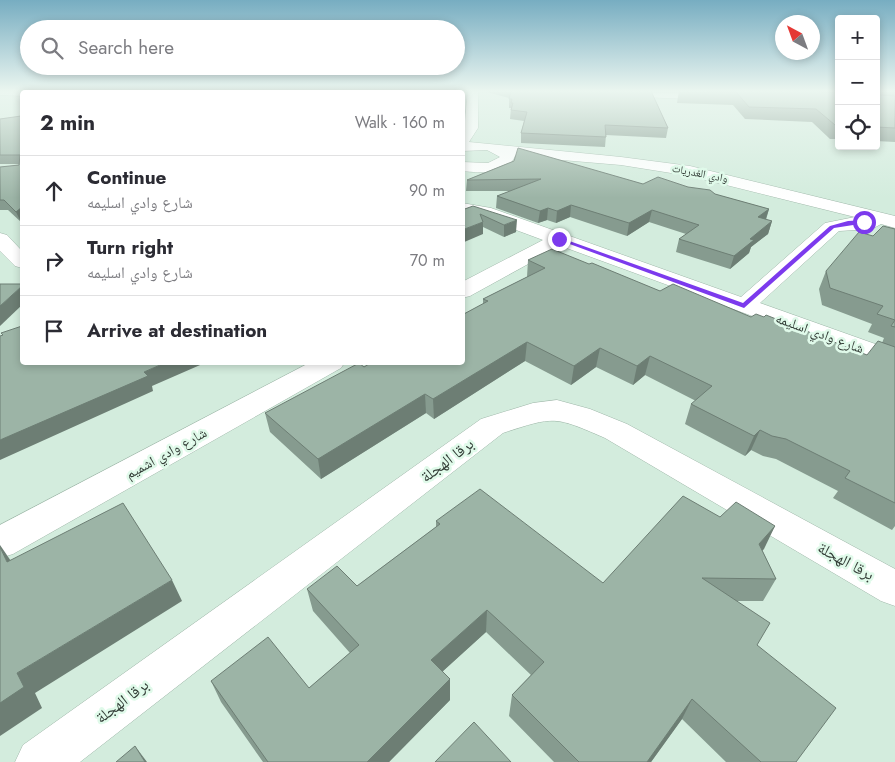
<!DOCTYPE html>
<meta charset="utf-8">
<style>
:root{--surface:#fff;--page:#f7f7f7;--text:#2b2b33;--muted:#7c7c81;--line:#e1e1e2}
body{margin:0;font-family:Jost,"Noto Naskh Arabic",sans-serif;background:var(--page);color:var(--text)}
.controls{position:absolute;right:15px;top:15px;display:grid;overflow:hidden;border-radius:5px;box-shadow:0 2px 8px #0003}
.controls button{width:45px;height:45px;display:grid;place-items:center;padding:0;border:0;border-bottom:1px solid var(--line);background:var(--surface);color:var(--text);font:25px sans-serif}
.compass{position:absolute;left:775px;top:15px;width:45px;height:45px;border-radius:50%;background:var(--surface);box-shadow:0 2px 8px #0003;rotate:319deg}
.stop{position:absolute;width:15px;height:15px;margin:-11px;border:4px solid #7c3aed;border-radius:50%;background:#fff}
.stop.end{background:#7c3aed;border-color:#fff;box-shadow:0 1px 5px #0008}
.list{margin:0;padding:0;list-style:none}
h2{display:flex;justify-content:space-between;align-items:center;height:65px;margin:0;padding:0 20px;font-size:21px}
h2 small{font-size:16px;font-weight:400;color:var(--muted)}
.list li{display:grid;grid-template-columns:32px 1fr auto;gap:15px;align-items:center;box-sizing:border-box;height:70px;padding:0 20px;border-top:1px solid var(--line)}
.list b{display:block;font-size:19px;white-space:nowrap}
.list p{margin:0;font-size:16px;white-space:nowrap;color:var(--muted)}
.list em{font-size:16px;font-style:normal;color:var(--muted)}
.icon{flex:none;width:28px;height:28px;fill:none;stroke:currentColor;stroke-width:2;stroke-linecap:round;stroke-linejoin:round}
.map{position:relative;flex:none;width:895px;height:762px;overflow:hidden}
.search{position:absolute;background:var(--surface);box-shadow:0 2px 8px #0003;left:20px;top:20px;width:445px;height:55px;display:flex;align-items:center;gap:12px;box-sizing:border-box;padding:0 18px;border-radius:28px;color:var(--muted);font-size:19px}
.panel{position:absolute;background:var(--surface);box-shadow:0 2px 8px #0003;left:20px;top:90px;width:445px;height:275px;border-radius:5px}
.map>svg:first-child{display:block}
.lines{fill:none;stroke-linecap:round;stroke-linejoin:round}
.minor-casing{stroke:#9fb7a9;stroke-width:1}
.minor{fill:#fff;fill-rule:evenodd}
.wall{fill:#869b8f}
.shaded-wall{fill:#6d7e74}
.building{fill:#9cb4a6;stroke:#6d7e74}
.route{fill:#7c3aed}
.labels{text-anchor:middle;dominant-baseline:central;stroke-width:5;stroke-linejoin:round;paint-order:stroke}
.far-street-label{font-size:11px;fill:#323c36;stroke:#e0faea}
.street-label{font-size:14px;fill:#323c36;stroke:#e0faea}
.near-street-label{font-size:16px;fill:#323c36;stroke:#e0faea}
</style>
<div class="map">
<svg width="895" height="762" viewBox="0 0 895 762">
<rect width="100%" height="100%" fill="#d3ecdd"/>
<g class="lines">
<defs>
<g id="minor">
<polygon points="0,91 26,91 27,92 22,92 22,96 0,95"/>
<path d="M 468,91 L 478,91 L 478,128 L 469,142 L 621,157 L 690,166 L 895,216 L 895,228 L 881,224 L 872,229 L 839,231 L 760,303 L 895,351 L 895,368 L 561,246 L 470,296 L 462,298 L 462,282 L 543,240 L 481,217 L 462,213 L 462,203 L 491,208 L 741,297 L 825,223 L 855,217 L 690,176 L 621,165 L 515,156 C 507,175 481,173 462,171 L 462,162 L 488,163 L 500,157 L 487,150 L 462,151 Z"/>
<polygon points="562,91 714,94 720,97 714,100 567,94"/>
<polygon points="0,233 7,235 22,251 22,268 15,266 0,251"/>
<polygon points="311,362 345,362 341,368 13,554 0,558 0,525"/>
<path d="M 557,400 L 590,409 L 627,424 L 895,569 L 895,606 L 881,601 L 605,438 C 554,416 555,416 503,433 L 80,762 L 15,762 L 23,745 L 481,419 L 533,403 Z"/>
</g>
</defs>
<use href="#minor" class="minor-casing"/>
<use href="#minor" class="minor"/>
</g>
<g class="wall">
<polygon points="483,91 651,91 668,128 666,138 606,135 605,147 521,143 521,133 524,121 510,119 511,108 509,108 509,98"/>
<polygon points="679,91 839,91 839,139 830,139 812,122 745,119 733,105 677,103"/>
<polygon points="876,91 895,91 895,142 876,141"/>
<polygon points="22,116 21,222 8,210 0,210 0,167 19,165 20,164 0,164 0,119"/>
<polygon points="514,161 643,184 688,187 769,209 766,220 772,221 768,234 751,247 749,253 730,269 676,252 679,239 686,234 649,222 627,236 570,217 556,223 547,220 538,223 496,208 497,196 511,191 466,191 467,180"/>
<polygon points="473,206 516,232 504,237 483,227 483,234"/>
<polygon points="895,229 895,526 892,530 833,498 838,491 776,459 763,456 751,450 745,456 685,424 691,404 696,401 645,375 633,385 596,367 571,385 525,361 434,419 426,413 321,479 270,432 265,413 364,367 483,304 483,299 527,277 528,260 589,264 660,291 751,317 867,355 882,343 884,338 868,332 872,324 822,305 819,289 826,271 873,236"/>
<polygon points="720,517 775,526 762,550 776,579 763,601 736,601 757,645 796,762 726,762 682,719 651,762 554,762 509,716 512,695 531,675 486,632 443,671 450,700 389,762 263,762 221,702 211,681 309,688 350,653 313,611 307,589 357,586 436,527 436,521 603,583"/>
</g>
<g class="shaded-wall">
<polygon points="192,91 201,91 200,92 191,92"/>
<polygon points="571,205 570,217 556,223 557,211"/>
<polygon points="22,207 22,221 21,222 16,212"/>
<polygon points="548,208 547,220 538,223 540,211"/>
<polygon points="769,209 765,221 758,217"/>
<polygon points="652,210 649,222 627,236 629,223"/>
<polygon points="517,220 516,232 504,237 504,225"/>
<polygon points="772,221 768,234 751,247 749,253 730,269 734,256 750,239"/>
<polygon points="483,222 483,234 462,243 462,230"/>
<polygon points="22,286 22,305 0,326 0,306"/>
<polygon points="527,342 525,361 434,419 433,399"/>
<polygon points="600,348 596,367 571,385 574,366"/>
<polygon points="650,356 645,375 633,385 637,366"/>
<polygon points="167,362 207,362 152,386 153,391 0,460 0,440 144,372"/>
<polygon points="425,394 426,413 321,479 318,459"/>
<polygon points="760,430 751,450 745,456 754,436"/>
<polygon points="775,526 764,549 748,566 759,544"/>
<polygon points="0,545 13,564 7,562 0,547"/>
<polygon points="172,580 182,601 35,693 42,708 0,736 0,703 17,673"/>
<polygon points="487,610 486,632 432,681 431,660"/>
<polygon points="450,679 450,700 389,762 367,762"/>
<polygon points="692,699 682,719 651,762 647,762"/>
<polygon points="135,746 147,762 145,762"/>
</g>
<g class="building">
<polygon points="142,91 192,91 191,92 142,92"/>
<polygon points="224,91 275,91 274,92 224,92"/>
<rect x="296" y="91" width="166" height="1"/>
<polygon points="511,91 651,91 668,128 605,125 606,137 521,133 527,112 511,110 513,103 511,103 512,99 509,99"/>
<polygon points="707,91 813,91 839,93 839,125 835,125 816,109 749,107 736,92"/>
<polygon points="876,91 880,91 880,95 895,96 895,128 876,127"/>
<polygon points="21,116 22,116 22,207 16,212 4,200 0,200 0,167 19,165 20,155 0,155 0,119"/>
<polygon points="518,148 643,184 658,177 688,187 710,190 715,194 769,209 758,217 772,221 750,239 754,240 734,256 679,239 699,225 652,210 629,223 571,205 557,211 548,208 540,211 497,196 541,179 467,180 514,161"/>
<polygon points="473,206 517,220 504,225 480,214 483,222 462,230 462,210"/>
<polygon points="883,226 895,229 895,320 877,314 883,306 830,288 826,271 859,232 873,236"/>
<polygon points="552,249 589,264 592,263 660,291 673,284 751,317 756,314 764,317 766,315 867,355 878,341 895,347 895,503 845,478 850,471 786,439 772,436 760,430 754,436 691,404 712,386 650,356 637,366 600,348 574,366 527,342 433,399 425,394 318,459 265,413 359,363 364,367 372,362 462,362 462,315 488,301 483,299 545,268 528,260"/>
<polygon points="0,284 22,284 22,286 0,306"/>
<polygon points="895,320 895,327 891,326"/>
<polygon points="22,326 22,362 167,362 144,372 148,376 0,440 0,336 3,335 1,333"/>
<polygon points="480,489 603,583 683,496 720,517 736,502 775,526 759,544 776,579 702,578 770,623 757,645 836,708 796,762 761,762 692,699 647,762 579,762 512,695 544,662 487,610 431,660 450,679 367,762 268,762 211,681 268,637 309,688 359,645 307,589 337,566 357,586 440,524 436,521"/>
<polygon points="123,503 172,580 17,673 24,687 0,703 0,547 7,562"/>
<polygon points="474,722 511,762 435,762"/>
<polygon points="135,746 145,762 116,762"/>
</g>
<linearGradient id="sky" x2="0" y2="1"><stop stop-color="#77adc1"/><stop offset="0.46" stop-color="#ebf6f0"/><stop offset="1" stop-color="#ebf6f0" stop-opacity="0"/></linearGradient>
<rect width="895" height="198" fill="url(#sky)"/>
<polygon class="route" points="864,220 866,223 834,228 744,308 556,239 561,238 743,303 830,226 848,221"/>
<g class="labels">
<g class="far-street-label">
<text transform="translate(700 173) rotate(11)">وادي الغدريات</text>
</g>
<g class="street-label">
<text transform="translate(820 333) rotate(20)">شارع وادي اسليمه</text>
<text transform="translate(166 453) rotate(-29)">شارع وادي اشميم</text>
</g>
<g class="near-street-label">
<text transform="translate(447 460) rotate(-37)">برقا الهجلة</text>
<text transform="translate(846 561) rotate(29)">برقا الهجلة</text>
<text transform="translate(122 701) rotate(-37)">برقا الهجلة</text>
</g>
</g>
</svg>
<div class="controls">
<button>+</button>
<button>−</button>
<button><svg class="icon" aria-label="locate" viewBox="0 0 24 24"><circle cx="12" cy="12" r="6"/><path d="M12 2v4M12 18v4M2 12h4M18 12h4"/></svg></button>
</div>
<svg class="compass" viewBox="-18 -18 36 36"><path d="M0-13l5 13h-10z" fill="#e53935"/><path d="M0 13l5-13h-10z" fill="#7c7c81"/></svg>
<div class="stop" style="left:864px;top:222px"></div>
<div class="stop end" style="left:559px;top:239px"></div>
<div class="search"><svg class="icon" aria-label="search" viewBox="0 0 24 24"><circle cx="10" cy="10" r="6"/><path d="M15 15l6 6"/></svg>Search here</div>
<section class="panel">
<h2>2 min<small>Walk · 160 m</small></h2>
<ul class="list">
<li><svg class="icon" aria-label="ahead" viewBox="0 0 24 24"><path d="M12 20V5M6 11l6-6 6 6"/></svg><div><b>Continue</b><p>شارع وادي اسليمه</p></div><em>90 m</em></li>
<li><svg class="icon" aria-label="right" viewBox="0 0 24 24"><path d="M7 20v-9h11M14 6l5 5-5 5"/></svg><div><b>Turn right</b><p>شارع وادي اسليمه</p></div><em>70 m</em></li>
<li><svg class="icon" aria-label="arrive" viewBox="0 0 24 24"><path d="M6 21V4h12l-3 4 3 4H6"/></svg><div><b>Arrive at destination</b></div></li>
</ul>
</section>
</div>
